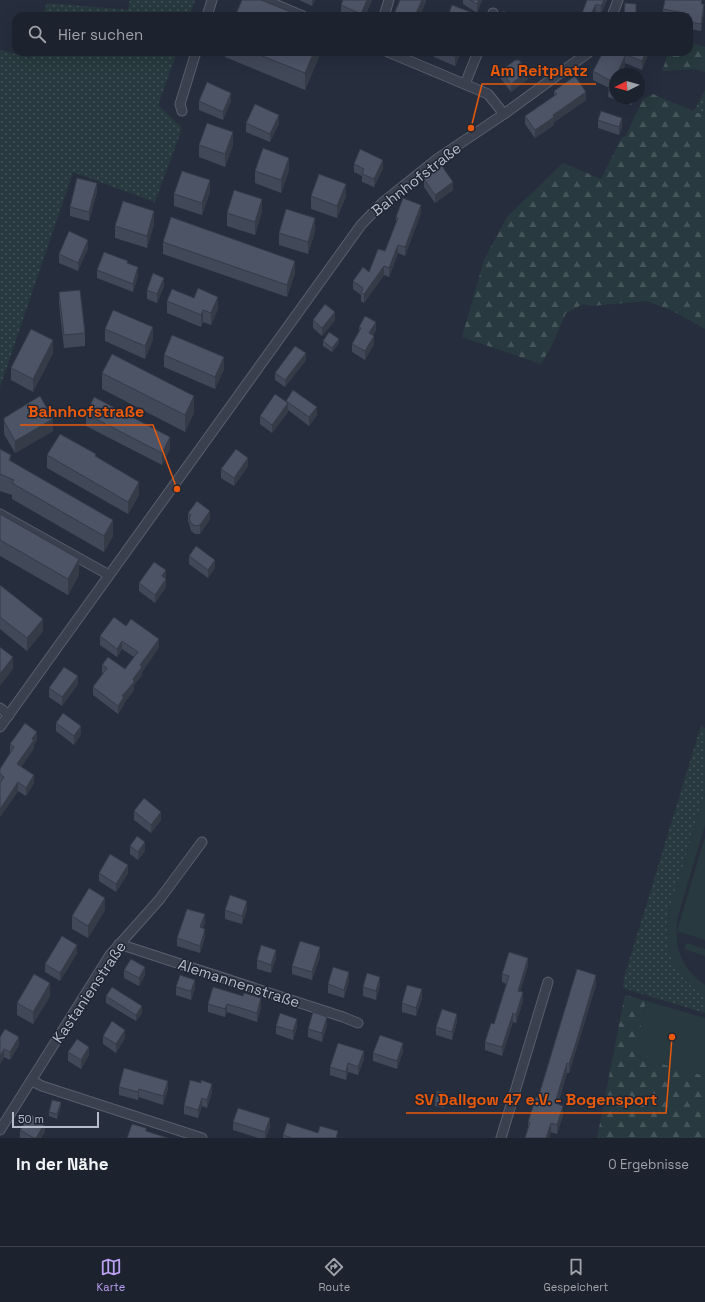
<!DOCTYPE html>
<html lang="de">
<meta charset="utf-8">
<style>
:root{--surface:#1c222e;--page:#252a36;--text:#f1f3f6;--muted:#a0a4aa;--line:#3a3f4a;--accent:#bca0f2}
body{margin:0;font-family:"Space Grotesk",sans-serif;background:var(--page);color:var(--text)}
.compass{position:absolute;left:609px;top:68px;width:36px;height:36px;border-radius:50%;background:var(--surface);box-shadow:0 4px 16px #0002;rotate:265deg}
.scale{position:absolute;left:12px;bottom:10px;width:87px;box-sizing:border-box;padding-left:4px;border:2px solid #b6bbc9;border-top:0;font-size:11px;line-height:14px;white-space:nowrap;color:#b6bbc9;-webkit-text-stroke:3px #1f2533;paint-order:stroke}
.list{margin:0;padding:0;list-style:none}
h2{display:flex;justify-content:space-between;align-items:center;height:52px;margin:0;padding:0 16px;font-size:17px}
h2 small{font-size:13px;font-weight:400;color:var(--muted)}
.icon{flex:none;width:22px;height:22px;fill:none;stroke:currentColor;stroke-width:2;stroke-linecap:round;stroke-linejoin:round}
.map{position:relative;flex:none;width:705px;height:1138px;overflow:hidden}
.search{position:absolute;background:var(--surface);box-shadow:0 4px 16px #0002;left:12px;right:12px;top:12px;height:44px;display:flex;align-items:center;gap:10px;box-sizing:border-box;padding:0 14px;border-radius:12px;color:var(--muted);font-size:15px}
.sheet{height:108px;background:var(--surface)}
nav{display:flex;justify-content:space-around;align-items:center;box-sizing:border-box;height:56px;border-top:1px solid var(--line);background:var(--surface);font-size:11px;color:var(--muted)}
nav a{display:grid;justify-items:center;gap:2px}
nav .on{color:var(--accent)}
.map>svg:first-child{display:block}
.grass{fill:url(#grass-dots)}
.forest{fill:url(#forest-firs)}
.garden{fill:#283a3f}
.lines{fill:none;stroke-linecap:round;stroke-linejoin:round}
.minor-casing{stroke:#585e6c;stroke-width:11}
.minor{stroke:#3a404e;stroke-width:9}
.wall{fill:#414858}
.shaded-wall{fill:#353b47}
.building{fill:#4c5466;stroke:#353b47}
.labels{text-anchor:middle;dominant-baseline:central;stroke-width:3;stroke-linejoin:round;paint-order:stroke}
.street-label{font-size:15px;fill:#b6bbc9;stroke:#1f2533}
.leader{fill:none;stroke:#e8590c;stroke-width:1.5}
.callout-dot{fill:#e8590c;stroke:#1f2533;stroke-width:1.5}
.callout-label{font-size:16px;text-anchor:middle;font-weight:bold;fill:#e8590c;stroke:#1f2533;stroke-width:3;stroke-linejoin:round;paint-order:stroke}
</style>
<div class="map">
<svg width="705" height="1138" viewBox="0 0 705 1138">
<defs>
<pattern id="grass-dots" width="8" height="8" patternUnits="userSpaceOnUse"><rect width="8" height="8" fill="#283a3f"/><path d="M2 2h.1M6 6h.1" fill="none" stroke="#455559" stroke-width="1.8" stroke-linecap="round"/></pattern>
<pattern id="forest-firs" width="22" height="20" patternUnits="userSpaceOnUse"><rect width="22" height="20" fill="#283a3f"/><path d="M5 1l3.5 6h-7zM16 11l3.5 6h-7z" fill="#455559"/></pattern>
</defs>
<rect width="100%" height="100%" fill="#262e3e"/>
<g class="grass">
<polygon points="130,0 195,0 189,16 43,16 47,3 128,10"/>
<polygon points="0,50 30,58 32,52 177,52 158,105 182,128 155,202 73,172 0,387"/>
<polygon points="705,90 705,112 698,113 694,111"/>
<path d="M 701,726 L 705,728 L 705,793 L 669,911 C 663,946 672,978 705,995 L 705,1013 L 623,988 L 624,978 Z"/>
</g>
<g class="forest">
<polygon points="689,42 705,47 705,72 696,69 662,71 669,52 689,52"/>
<polygon points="653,94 698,113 705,112 705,329 673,311 647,301 591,306 583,304 566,313 551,347 541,364 462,337 484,260 507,217 563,163 601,179 622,137 626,136 643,99"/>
<polygon points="625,995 646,1001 635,1056 705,1076 705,1138 597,1138"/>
</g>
<g class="garden">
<path d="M 705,793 L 705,825 L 678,916 C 673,945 680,968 705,985 L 705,995 C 672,978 663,946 669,911 Z"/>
<polygon points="705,837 705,940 677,931"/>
<polygon points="686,943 705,949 705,956 684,949"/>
<polygon points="646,1001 705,1018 705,1076 635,1056"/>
</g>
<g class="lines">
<defs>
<g id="minor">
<polyline points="265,0 303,16"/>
<polyline points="207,16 212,0"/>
<polyline points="384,16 389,0"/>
<polyline points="492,16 493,13"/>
<polyline points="612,16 618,0"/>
<polyline points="388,52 488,94 504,114"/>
<polyline points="465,84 478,52"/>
<polyline points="182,111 180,104 196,52"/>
<polyline points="0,514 109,575"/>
<polyline points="0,708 9,715"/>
<polyline points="0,727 361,225 382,203 437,159 504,114 589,52"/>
<polyline points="119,944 343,1017 358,1023"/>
<polyline points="32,1081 42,1086 202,1138"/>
<polyline points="0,1130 110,955 159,900 202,842"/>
<polyline points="501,1138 548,982"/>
</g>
</defs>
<use href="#minor" class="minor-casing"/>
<use href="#minor" class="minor"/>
</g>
<g class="wall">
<polygon points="299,0 315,0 312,6"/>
<polygon points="343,0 372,0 365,16 341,16 341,5"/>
<polygon points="463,0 482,0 477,13 463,4"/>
<polygon points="587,0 607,0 601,14 596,12"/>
<polygon points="665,0 702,0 702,4 704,11 701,31 689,29 689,16 663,16 663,9"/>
<polygon points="225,52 321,52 305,90 225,57"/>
<polygon points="434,52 461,52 455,66 434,57"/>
<polygon points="563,52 573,52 569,56"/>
<polygon points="619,52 649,52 642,70 625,63 625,65 621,74 615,74 615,98 635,98 632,105 608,97 609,88 593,80 593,71 619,53"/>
<polygon points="501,71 528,79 511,92 501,79"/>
<polygon points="554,91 586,100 554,122 554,125 535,138 525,124 525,116 554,96"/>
<polygon points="199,101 231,101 223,120 199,110"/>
<polygon points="598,120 622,127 619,135 598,128"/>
<polygon points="246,123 279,123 270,142 246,132"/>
<polygon points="199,145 233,145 225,167 199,157"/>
<polygon points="354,164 383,168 374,187 362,182 362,176 354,172"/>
<polygon points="289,170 281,193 255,183 255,171"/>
<polygon points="424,179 453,190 435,203 424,187"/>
<polygon points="97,192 89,221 70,216 70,207"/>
<polygon points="210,192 202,215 174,206 174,194"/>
<polygon points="311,196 346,196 337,218 311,209"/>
<polygon points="262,211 255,235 227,226 227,213"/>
<polygon points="421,213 405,256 398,253 389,277 384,275 364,303 361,301 361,295 353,289 353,281 369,272 385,251 396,222 396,217"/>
<polygon points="154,224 147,248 115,238 115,226"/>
<polygon points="315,231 308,254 279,245 279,233"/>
<polygon points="163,242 295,273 287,297 163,254"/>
<polygon points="88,248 78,271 59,263 59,254"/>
<polygon points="128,263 138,276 133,292 97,278 97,270"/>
<polygon points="164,286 157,303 147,299 147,290"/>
<polygon points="59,292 85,333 85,346 64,348 59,304"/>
<polygon points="167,301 218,309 211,325 203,322 201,327 167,313"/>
<polygon points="313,320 335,320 322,336 313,328"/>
<polygon points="359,327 376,330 373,335 374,344 365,360 352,352 352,344 359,332"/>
<polygon points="105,329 153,339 145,359 105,341"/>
<polygon points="323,341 339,343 332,352 323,346"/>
<polygon points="53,353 33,392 11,380 11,368"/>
<polygon points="164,355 224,369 215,389 164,367"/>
<polygon points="306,360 285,387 275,380 275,373"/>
<polygon points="102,373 194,413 185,432 102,389"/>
<polygon points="286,401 317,415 309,426 288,410 288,412 272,433 260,424 260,416 286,402"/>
<polygon points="86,414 170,449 162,465 86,426"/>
<polygon points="4,418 53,431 15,453 4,434"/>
<polygon points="0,449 11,462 113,536 104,552 12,499 12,495 0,491"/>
<polygon points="47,455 96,456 139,495 128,514 47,468"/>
<polygon points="248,466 234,486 221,478 221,469"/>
<polygon points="188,513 210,519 200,534 195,534 191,531 189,523 188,522"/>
<polygon points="0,514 79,575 68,595 0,556"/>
<polygon points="189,556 215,568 208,578 189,564"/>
<polygon points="166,578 166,587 155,603 139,591 139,583"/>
<polygon points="0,585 43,631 27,651 0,629"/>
<polygon points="126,626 159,647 142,672 142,675 134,685 134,690 124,703 124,705 118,714 93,695 93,687 103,673 102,673 102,665 125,669 134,657 122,649 117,657 100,645 100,636"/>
<polygon points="78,684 62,706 49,697 49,688"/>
<polygon points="56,723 81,734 74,745 56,731"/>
<polygon points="37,740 34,745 34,748 21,767 34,783 26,796 18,791 0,817 0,769 10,753 10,744"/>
<polygon points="134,811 161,820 151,833 134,820"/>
<polygon points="130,846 145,851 138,860 130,854"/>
<polygon points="99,873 128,873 116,892 99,881"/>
<polygon points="247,909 242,924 225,919 225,910"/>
<polygon points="105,910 88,938 72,929 72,916"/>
<polygon points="205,922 203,928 205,937 200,953 177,946 177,938"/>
<polygon points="77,953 60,981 45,972 45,964"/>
<polygon points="320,956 312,980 292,974 292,966"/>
<polygon points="276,958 271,973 257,969 257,960"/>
<polygon points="528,966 520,991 523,1001 516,1023 513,1022 502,1056 485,1050 485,1042 494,1024 506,984 502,982 502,974"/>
<polygon points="124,970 145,975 139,986 124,978"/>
<polygon points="349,980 344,998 328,993 328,984"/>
<polygon points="380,985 376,1000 363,996 363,987"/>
<polygon points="596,985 569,1073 567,1073 558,1104 563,1115 557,1134 551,1132 528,1128 528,1122 538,1098"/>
<polygon points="176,987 195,988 191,1000 176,995"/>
<polygon points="213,987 261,1007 257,1022 227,1012 225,1017 208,1012 208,1004"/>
<polygon points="50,996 33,1024 17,1015 17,1003"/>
<polygon points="106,996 142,1013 136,1021 106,1003"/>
<polygon points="422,998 416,1016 402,1012 402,1003"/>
<polygon points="457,1022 452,1040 436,1035 436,1027"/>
<polygon points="327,1025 322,1042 308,1037 308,1029"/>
<polygon points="276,1026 297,1027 293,1040 276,1034"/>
<polygon points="103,1036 125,1038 116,1053 103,1044"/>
<polygon points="0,1037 19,1045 10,1060 4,1057 0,1064"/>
<polygon points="403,1051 397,1069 373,1061 373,1053"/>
<polygon points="68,1052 89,1055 81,1069 68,1061"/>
<polygon points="364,1059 358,1075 348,1072 346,1080 330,1075 330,1067"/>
<polygon points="119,1087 168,1089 163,1105 139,1097 138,1100 119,1095"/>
<polygon points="212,1092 207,1108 202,1106 198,1118 184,1114 184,1106"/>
<polygon points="446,1098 444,1108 435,1106 435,1102"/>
<polygon points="61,1106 57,1119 49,1116 49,1112"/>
<polygon points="233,1122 270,1127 266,1138 258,1138 233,1130"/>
<polygon points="20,1130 45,1132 41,1138 20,1138"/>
<polygon points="318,1133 338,1138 283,1138 283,1135"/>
</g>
<g class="shaded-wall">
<polygon points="312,0 315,0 312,6"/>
<polygon points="367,0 372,0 365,16 361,16 361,14"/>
<polygon points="422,0 426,0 426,2 420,16 415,16"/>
<polygon points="479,0 482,0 477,13 477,4"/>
<polygon points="604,0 607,0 601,14 601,6"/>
<polygon points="596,4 596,12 595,16 590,16"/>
<polygon points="704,4 704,11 701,31 701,24"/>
<polygon points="314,52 321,52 305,90 305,73"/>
<polygon points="457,52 461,52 455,66 455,57"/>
<polygon points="569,52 573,52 569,56"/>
<polygon points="646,52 649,52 642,70 642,61"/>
<polygon points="625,56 625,65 621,74 617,74"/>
<polygon points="528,71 528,79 511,92 511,84"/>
<polygon points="586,92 586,100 554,122 554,125 535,138 535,130 553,115"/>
<polygon points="231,93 231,101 223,120 223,112"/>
<polygon points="632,98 635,98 632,105"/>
<polygon points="279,115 279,123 270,142 270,134"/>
<polygon points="622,118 622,127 619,135 619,127"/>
<polygon points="233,132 233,145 225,167 225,154"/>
<polygon points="289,158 289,170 281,193 281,180"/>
<polygon points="383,160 383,168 374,187 374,179"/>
<polygon points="210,180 210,192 202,215 202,203"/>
<polygon points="453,182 453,190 435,203 435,195"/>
<polygon points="97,183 97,192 89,221 89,212"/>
<polygon points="346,184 346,196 337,218 337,206"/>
<polygon points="262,199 262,211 255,235 255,222"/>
<polygon points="421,205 421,213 405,256 405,247"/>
<polygon points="154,211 154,224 147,248 147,236"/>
<polygon points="315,218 315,231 308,254 308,242"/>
<polygon points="88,240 88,248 78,271 78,263"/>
<polygon points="398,245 398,253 389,277 389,268"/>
<polygon points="295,261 295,273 287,297 287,285"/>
<polygon points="384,266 384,275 364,303 364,294"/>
<polygon points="138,267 138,276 133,292 133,284"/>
<polygon points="164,278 164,286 157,303 157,294"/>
<polygon points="218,297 218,309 211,325 211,313"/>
<polygon points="203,310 203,322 201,327 201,315"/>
<polygon points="335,312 335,320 322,336 322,328"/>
<polygon points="376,322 376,330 369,341 369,333"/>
<polygon points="153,327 153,339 145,359 145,346"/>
<polygon points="374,336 374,344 365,360 365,351"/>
<polygon points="339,339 339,343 332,352 332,348"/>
<polygon points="53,340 53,353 33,392 33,379"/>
<polygon points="306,353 306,360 285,387 285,380"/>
<polygon points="224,357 224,369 215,389 215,377"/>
<polygon points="194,396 194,413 185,432 185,415"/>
<polygon points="288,403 288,412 272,433 272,425"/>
<polygon points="317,407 317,415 309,426 309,417"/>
<polygon points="53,419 53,431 15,453 15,441"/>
<polygon points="170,437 170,449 162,465 162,453"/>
<polygon points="11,455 11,472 9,460"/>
<polygon points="248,458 248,466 234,486 234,478"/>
<polygon points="139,482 139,495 128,514 128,502"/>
<polygon points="210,511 210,519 200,534 200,525"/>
<polygon points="113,520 113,536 104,552 104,536"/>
<polygon points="79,559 79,575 68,595 68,579"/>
<polygon points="215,560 215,568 208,578 208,570"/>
<polygon points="166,570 166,579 162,576"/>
<polygon points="166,579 166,587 155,603 155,595"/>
<polygon points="43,619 43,631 27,651 27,638"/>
<polygon points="159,639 159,647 142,672 142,675 134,685 134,690 124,703 124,705 118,714 118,706 122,696 140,665"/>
<polygon points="122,641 122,649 117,657 117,649"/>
<polygon points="13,657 13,669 0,686 0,674"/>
<polygon points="78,676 78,684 62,706 62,697"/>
<polygon points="81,726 81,734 74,745 74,736"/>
<polygon points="37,732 37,740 34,745 34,748 17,773 17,764 32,739"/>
<polygon points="34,775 34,783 26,796 26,788"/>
<polygon points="18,782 18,791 0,817 0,809"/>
<polygon points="161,812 161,820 151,833 151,825"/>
<polygon points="145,842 145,851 138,860 138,852"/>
<polygon points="128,865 128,873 116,892 116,884"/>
<polygon points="105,898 105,910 88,938 88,926"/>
<polygon points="247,901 247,909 242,924 242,916"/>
<polygon points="205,914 205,922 200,935 200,927"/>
<polygon points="205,929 205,937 200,953 200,946"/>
<polygon points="77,945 77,953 60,981 60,973"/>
<polygon points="320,947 320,956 312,980 312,972"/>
<polygon points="276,950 276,958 271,973 271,965"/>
<polygon points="528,958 528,966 518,999 518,991"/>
<polygon points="145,967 145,975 139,986 139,978"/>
<polygon points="349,972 349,980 344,998 344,990"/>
<polygon points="596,975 596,985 569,1073 569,1064"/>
<polygon points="380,977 380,985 376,1000 376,991"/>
<polygon points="195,980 195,988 191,1000 191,991"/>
<polygon points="50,983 50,996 33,1024 33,1012"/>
<polygon points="422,989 422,998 416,1016 416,1008"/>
<polygon points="523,992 523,1001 516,1023 516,1015"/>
<polygon points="261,998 261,1007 257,1022 257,1013"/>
<polygon points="227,1004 227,1012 225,1017 225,1009"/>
<polygon points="142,1006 142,1013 136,1021 136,1015"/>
<polygon points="513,1013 513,1022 502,1056 502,1047"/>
<polygon points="457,1014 457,1022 452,1040 452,1032"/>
<polygon points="327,1017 327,1025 322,1042 322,1033"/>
<polygon points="297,1019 297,1027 293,1040 293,1031"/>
<polygon points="125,1030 125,1038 116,1053 116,1044"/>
<polygon points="19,1037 19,1045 10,1060 10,1052"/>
<polygon points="403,1043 403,1051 397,1069 397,1061"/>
<polygon points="89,1047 89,1055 81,1069 81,1060"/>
<polygon points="4,1049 4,1057 0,1064 0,1056"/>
<polygon points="364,1051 364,1059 358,1075 358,1067"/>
<polygon points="348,1063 348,1072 346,1080 346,1072"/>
<polygon points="567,1063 567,1073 555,1113 555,1103"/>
<polygon points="168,1081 168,1089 163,1105 163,1096"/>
<polygon points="212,1084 212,1092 207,1108 207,1100"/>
<polygon points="139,1089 139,1097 138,1100 138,1092"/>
<polygon points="446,1093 446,1098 444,1108 444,1104"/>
<polygon points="202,1098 202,1106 198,1118 198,1110"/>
<polygon points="61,1102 61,1106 57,1119 57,1114"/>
<polygon points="563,1106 563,1115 557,1134 557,1125"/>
<polygon points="270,1118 270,1127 266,1138 265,1138 265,1132"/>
<polygon points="45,1123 45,1132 41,1138 36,1138"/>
<polygon points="551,1123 551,1132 549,1138 546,1138"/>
</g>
<g class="building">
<polygon points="242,0 261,0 301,16 235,16"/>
<polygon points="343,0 367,0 361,14 341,5"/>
<polygon points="400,0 422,0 415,16 393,16"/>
<polygon points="470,0 479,0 477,4"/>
<polygon points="587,0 604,0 601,6 596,4 590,16 581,16"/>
<polygon points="665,0 702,0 701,4 704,4 701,24 689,22 689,14 663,9"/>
<polygon points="625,3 636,4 636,16 624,16"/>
<polygon points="452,5 473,13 472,16 448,16"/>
<polygon points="503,11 514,16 501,16"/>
<polygon points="252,52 314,52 305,73"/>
<polygon points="443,52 457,52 455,57"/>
<polygon points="603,52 617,52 625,56 617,74 615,74 615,77 613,81 615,81 615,91 608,89 611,81 593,71"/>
<polygon points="619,52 646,52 642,61"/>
<polygon points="515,60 519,60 528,71 511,84 501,71"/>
<polygon points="575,76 586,92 553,115 554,117 535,130 525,116 557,94 554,91"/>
<polygon points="207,82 231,93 223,112 199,101"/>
<polygon points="255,104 279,115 270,134 246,123"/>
<polygon points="601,111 622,118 619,127 598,120"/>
<polygon points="207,123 233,132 225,154 199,145"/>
<polygon points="263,148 289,158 281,180 255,171"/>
<polygon points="360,149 383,160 374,179 362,174 364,169 354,164"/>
<polygon points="442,166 453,182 435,195 424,179"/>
<polygon points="182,171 210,180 202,203 174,194"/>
<polygon points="319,174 346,184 337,206 311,196"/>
<polygon points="77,178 97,183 89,212 70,207"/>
<polygon points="234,190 262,199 255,222 227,213"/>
<polygon points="403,198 421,205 405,247 398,245 389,268 384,266 364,294 361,293 363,288 353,281 363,267 369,272 378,249 385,251 398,218 396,217"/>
<polygon points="123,201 154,211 147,236 115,226"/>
<polygon points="286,209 315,218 308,242 279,233"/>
<polygon points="171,217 295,261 287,285 163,242"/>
<polygon points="69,231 88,240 78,263 59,254"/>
<polygon points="104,252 128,261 127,263 138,267 133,284 97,270"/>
<polygon points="153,273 164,278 157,294 147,290"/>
<polygon points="198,288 218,297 211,313 203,310 201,315 167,301 172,289 194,298"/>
<polygon points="80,290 85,333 64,335 59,292"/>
<polygon points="325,304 335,312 322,328 313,320"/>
<polygon points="113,310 153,327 145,346 105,329"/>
<polygon points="365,316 376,322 369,333 374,336 365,351 352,344 361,328 359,327"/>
<polygon points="31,329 53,340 33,379 11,368"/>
<polygon points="329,332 339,339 332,348 323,341"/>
<polygon points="172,335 224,357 215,377 164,355"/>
<polygon points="295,346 306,353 285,380 275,373"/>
<polygon points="112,354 194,396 185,415 102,373"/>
<polygon points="293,390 317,407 309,417 286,401"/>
<polygon points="275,394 288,403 272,425 260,416"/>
<polygon points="40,396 53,419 15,441 4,421 4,418"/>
<polygon points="94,397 170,437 162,453 86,414"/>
<polygon points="60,434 96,454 95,456 139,482 128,502 47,455"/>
<polygon points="0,449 11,455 9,460 113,520 104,536 12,483 14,480 0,474"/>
<polygon points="236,449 248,458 234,478 221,469"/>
<polygon points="197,501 210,511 200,525 195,526 191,523 189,518 191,515 188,513"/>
<polygon points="0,514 79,559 68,579 0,540"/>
<polygon points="196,546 215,560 208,570 189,556"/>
<polygon points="154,562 166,570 162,576 166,579 155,595 139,583"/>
<polygon points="0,585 43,619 27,638 0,617"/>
<polygon points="114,617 126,626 131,619 159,639 140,665 142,667 133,679 134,682 122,696 124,697 118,706 93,687 107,668 102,665 108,657 125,669 138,652 122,641 117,649 100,636"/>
<polygon points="0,647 13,657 0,674"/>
<polygon points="64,667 78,676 62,697 49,688"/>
<polygon points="63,713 81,726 74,736 56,723"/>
<polygon points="25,723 37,732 32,739 34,740 17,764 34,775 26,788 18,782 0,809 0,783 4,777 0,774 0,769 14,747 10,744"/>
<polygon points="144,798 161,812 151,825 134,811"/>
<polygon points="137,836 145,842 138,852 130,846"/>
<polygon points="110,854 128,865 116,884 99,873"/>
<polygon points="89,888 105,898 88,926 72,916"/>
<polygon points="230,895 247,901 242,916 225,910"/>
<polygon points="187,909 205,914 200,927 205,929 200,946 177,938"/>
<polygon points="62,936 77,945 60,973 45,964"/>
<polygon points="300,941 320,947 312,972 292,966"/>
<polygon points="261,945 276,950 271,965 257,960"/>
<polygon points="509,952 528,958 518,991 523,992 516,1015 513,1013 502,1047 485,1042 491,1023 494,1024 509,976 502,974"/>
<polygon points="131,959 145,967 139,978 124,970"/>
<polygon points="333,967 349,972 344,990 328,984"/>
<polygon points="577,969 596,975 575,1046 569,1064 567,1063 555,1103 563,1106 557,1125 551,1123 546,1138 525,1138 530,1122 528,1122 536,1097 538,1098"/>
<polygon points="367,973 380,977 376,991 363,987"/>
<polygon points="34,974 50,983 33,1012 17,1003"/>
<polygon points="180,975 195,980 191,991 176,987"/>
<polygon points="407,985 422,989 416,1008 402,1003"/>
<polygon points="112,987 142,1006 136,1015 106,996"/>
<polygon points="213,987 243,996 244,993 261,998 257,1013 227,1004 225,1009 208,1004"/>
<polygon points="442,1009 457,1014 452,1032 436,1027"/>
<polygon points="313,1012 327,1017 322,1033 308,1029"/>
<polygon points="280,1013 297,1019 293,1031 276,1026"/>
<polygon points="112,1021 125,1030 116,1044 103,1036"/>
<polygon points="5,1029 19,1037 10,1052 4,1049 0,1056 0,1037"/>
<polygon points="380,1035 403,1043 397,1061 373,1053"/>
<polygon points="77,1039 89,1047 81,1060 68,1052"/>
<polygon points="338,1043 364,1051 358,1067 348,1063 346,1072 330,1067"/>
<polygon points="124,1068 168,1081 163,1096 139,1089 138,1092 119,1087"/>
<polygon points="190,1080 201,1083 201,1080 212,1084 207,1100 202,1098 198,1110 184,1106"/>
<polygon points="437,1091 446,1093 444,1104 435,1102"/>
<polygon points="52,1100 61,1102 57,1114 49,1112"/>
<polygon points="238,1108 270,1118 265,1132 233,1122"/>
<polygon points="30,1114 45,1123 36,1138 34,1138 20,1130"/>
<polygon points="287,1123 318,1133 320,1126 338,1131 336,1138 292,1138 283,1135"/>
<polygon points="132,1124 146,1128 146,1131 168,1138 127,1138"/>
</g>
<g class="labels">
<g class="street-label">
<text transform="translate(416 179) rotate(-38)">Bahnhofstraße</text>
<text transform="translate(239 983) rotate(18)">Alemannenstraße</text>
<text transform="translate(89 992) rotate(-56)">Kastanienstraße</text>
</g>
</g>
<path class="leader" d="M471 128L482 84H596M177 489L153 425H20M672 1037L666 1113H406"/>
<g class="callout-dot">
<circle cx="471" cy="128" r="4"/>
<circle cx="177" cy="489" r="4"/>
<circle cx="672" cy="1037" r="4"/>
</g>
<g class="callout-label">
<text x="539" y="76">Am Reitplatz</text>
<text x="86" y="417">Bahnhofstraße</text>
<text x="536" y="1105">SV Dallgow 47 e.V. - Bogensport</text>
</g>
</svg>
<svg class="compass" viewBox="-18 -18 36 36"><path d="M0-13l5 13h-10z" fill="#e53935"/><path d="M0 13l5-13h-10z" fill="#a0a4aa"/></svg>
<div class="scale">50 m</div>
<div class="search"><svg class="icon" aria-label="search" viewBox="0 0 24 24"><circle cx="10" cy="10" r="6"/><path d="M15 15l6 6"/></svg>Hier suchen</div>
</div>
<section class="sheet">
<h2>In der Nähe<small>0 Ergebnisse</small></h2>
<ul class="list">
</ul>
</section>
<nav>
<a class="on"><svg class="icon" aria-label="map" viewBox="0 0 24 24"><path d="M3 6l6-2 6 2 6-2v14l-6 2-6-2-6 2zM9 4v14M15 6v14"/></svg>Karte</a>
<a><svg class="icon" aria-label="directions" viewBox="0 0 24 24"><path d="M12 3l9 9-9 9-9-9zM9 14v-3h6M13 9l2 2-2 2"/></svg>Route</a>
<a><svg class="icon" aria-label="saved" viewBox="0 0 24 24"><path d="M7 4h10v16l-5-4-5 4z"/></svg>Gespeichert</a>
</nav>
